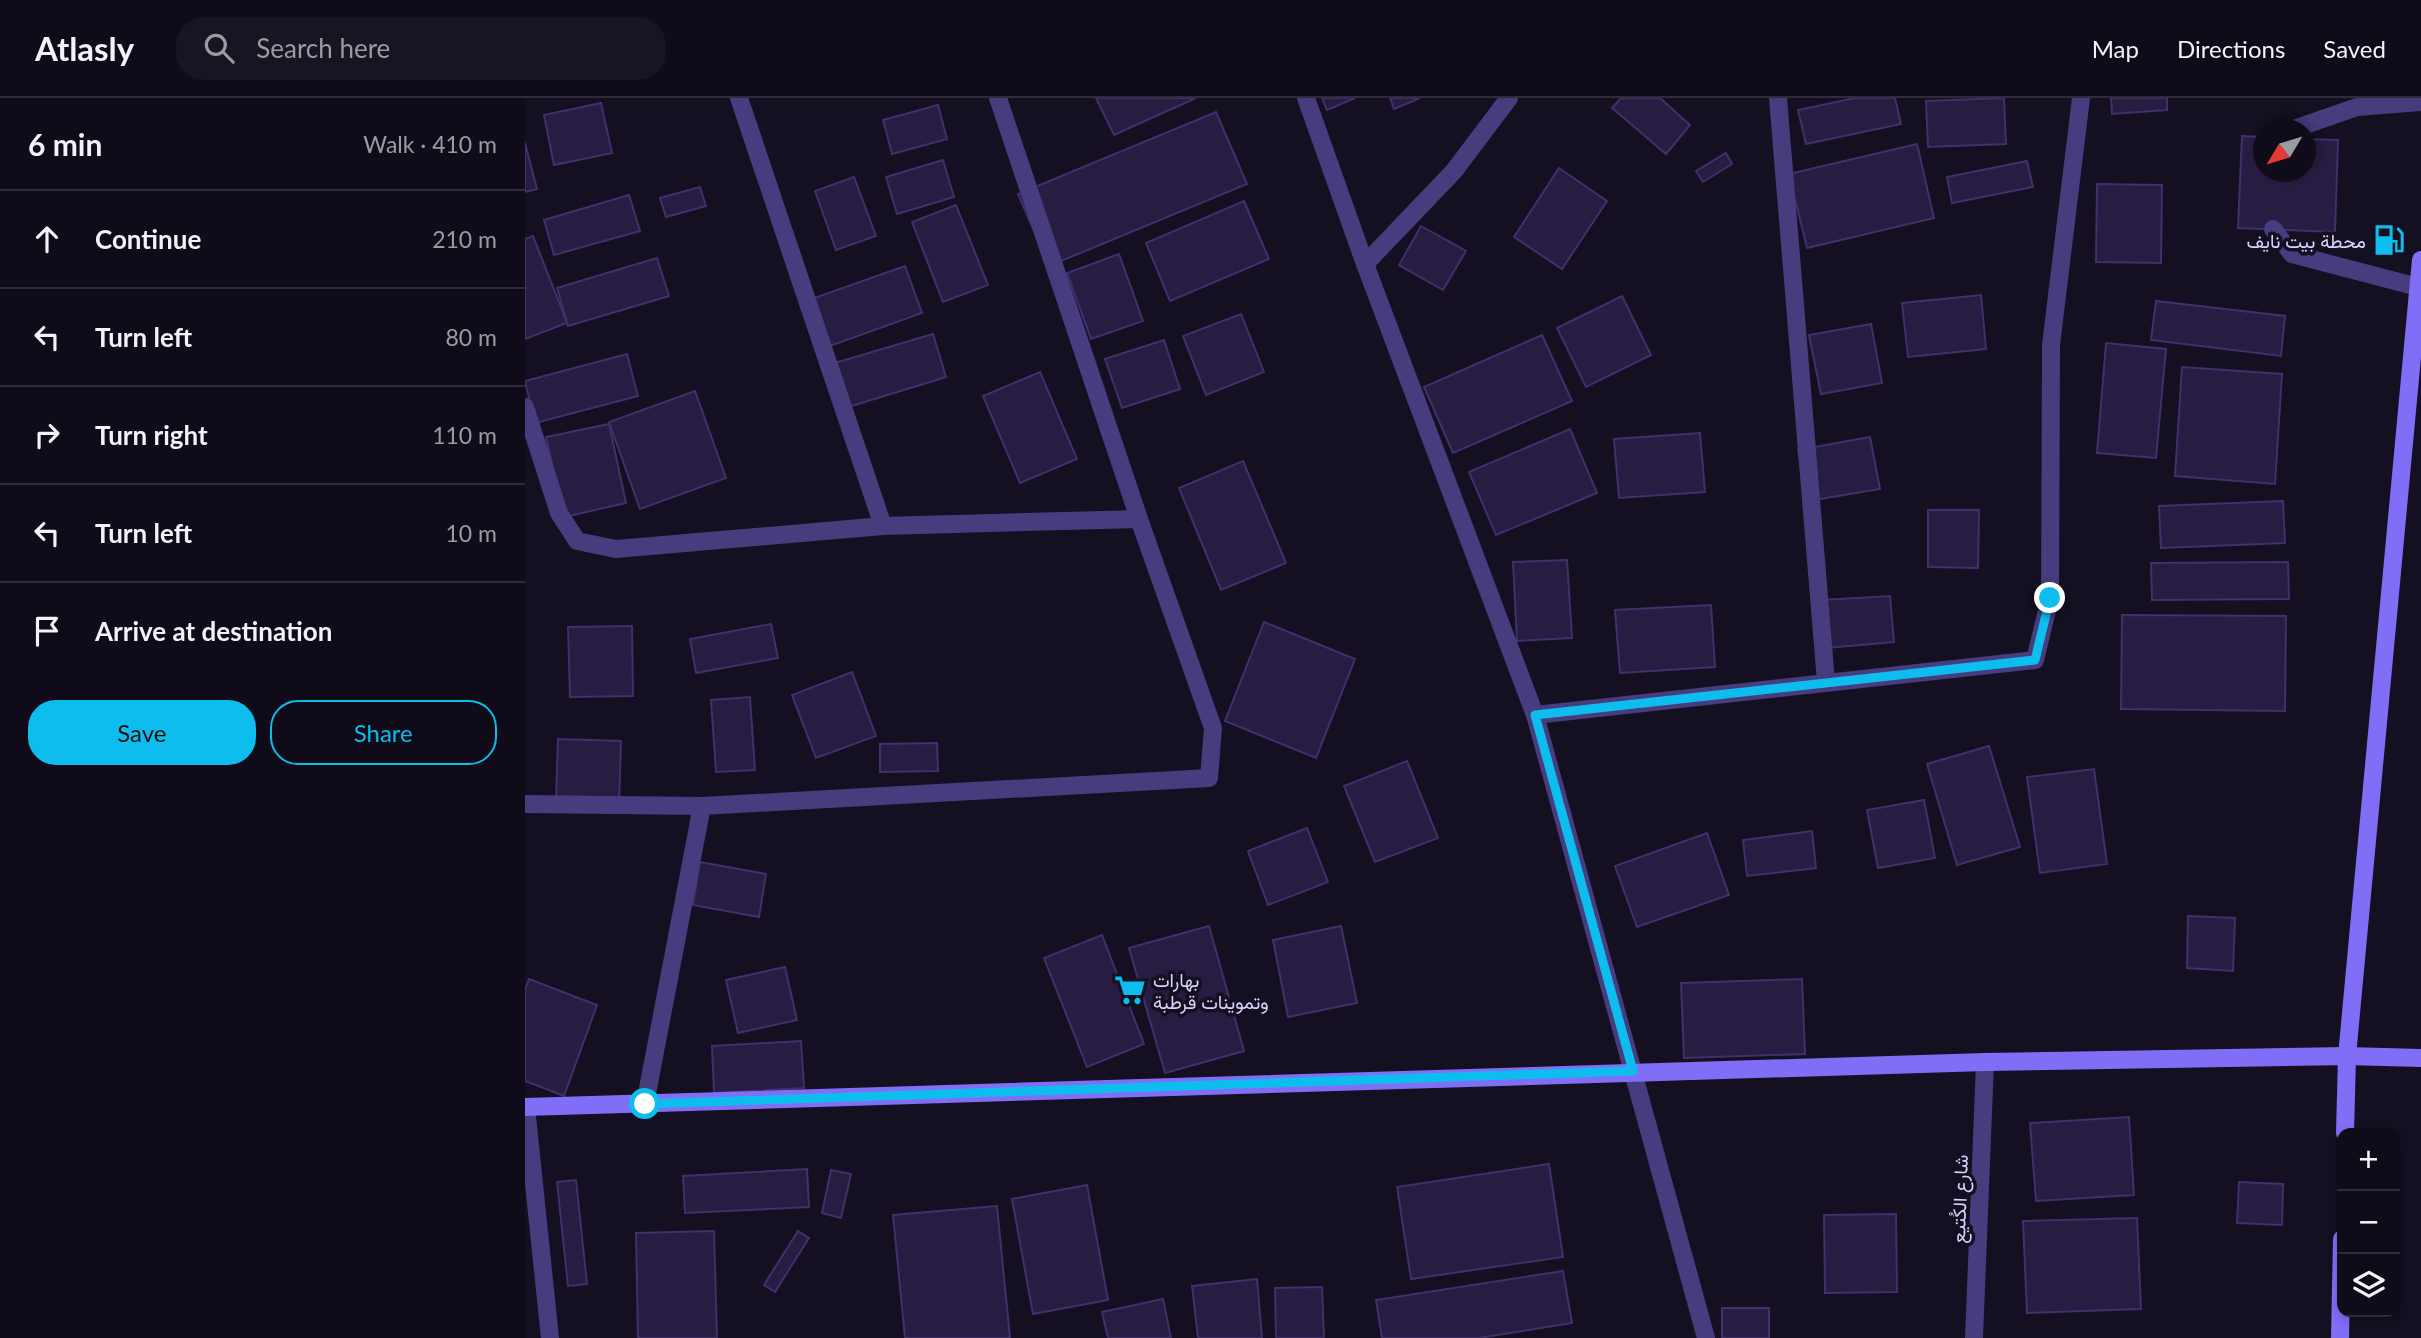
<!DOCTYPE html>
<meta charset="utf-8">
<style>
:root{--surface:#0f0b19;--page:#181422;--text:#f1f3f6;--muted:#9b9ba2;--line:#2f2b38;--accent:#0dbded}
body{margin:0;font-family:Lato,Vazirmatn,sans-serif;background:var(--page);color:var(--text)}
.controls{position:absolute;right:21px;bottom:21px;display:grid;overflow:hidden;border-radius:14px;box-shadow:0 4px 10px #0003}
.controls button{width:63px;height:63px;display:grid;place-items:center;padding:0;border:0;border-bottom:2px solid var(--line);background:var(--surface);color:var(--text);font:35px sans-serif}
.compass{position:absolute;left:1728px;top:21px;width:63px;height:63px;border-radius:50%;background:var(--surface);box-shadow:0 4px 10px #0003;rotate:232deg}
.stop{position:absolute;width:21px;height:21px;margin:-16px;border:5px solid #0dbded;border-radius:50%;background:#fff}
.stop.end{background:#0dbded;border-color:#fff;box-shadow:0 2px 7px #0008}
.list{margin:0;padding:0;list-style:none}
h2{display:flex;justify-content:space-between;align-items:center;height:91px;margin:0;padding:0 28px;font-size:30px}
h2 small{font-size:23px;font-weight:400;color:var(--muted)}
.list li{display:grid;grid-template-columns:46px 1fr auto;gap:21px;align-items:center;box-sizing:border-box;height:98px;padding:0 28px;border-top:2px solid var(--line)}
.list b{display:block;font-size:26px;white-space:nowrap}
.list em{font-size:23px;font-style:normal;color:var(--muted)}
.actions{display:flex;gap:14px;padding:21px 28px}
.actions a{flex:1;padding:16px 0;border:2px solid var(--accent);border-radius:28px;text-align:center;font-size:24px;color:var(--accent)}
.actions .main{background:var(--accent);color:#111}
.icon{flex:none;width:38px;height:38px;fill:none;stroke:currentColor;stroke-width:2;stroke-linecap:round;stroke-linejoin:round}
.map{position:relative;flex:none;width:1896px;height:1240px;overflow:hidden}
header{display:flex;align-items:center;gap:42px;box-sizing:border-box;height:98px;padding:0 35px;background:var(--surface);border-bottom:2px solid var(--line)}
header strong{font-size:33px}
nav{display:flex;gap:38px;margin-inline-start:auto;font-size:24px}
.search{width:490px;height:63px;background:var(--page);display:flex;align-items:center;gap:18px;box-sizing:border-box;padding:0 24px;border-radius:28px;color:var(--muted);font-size:26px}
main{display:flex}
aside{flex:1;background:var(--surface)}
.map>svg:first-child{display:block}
.building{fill:#271c41;stroke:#422f6c;stroke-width:2}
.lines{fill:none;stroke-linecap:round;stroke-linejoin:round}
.lane{stroke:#463c7e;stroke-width:18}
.street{stroke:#463c7e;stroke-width:18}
.secondary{stroke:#816ef7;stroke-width:18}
.route{stroke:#0dbded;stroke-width:9}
.labels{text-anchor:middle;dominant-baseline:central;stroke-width:7;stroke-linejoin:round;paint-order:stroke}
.poi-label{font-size:19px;fill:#dbd1fd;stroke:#140f21;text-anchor:end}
.street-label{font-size:19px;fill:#dbd1fd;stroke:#140f21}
</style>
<header>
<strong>Atlasly</strong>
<div class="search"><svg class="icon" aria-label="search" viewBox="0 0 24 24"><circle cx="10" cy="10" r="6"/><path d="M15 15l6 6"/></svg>Search here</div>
<nav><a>Map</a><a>Directions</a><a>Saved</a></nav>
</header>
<main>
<aside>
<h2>6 min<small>Walk · 410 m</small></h2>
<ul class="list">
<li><svg class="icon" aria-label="ahead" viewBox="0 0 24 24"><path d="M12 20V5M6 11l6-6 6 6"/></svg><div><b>Continue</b></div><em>210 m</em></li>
<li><svg class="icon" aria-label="left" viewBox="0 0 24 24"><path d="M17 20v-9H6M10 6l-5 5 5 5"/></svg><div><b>Turn left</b></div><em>80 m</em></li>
<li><svg class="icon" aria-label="right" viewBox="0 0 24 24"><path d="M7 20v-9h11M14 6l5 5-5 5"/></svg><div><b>Turn right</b></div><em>110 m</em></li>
<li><svg class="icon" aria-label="left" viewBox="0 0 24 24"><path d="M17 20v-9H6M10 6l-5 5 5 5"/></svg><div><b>Turn left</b></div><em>10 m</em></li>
<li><svg class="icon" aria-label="arrive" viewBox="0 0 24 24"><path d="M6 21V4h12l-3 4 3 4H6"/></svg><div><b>Arrive at destination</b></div></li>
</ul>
<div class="actions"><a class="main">Save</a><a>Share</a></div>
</aside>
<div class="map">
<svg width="1896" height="1240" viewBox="0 0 1896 1240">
<rect width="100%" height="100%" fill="#140f21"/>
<g class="building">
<polygon points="571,0 671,0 589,37"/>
<polygon points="797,0 830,0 802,12"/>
<polygon points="865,0 895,0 869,11"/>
<polygon points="1096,0 1135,0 1165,27 1141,56 1087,10"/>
<polygon points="1330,0 1370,0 1376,26 1281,46 1273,12"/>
<polygon points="1479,0 1481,46 1403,49 1401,3"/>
<polygon points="1586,0 1642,0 1642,12 1587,16"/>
<polygon points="76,5 87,55 29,67 19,17"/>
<polygon points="413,7 422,41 367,56 358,22"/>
<polygon points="691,14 722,86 524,168 493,96"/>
<polygon points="1717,38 1738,39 1738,74 1780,74 1780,41 1813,42 1810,134 1713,130"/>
<polygon points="0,45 12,91 0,94"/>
<polygon points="1392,46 1409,120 1282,150 1264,76"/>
<polygon points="1201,55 1207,66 1178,84 1171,73"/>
<polygon points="418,62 429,99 372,116 361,79"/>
<polygon points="1502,63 1508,89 1427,105 1422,79"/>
<polygon points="1034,70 1082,103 1037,171 989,139"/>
<polygon points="329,79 351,138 311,152 290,93"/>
<polygon points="1572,86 1637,87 1636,165 1571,164"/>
<polygon points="175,89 181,108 141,119 135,100"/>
<polygon points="104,97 115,133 29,157 19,122"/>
<polygon points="719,103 744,161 645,203 621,145"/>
<polygon points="431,107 463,187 418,204 387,124"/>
<polygon points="896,128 941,153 918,192 874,167"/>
<polygon points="8,138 42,225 0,241 0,141"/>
<polygon points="594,156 618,223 566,241 542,175"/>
<polygon points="132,160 144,198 43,228 32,190"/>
<polygon points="380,168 397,215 291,253 275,205"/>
<polygon points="1456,197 1461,251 1383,259 1377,205"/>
<polygon points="1097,198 1126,257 1061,289 1032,230"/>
<polygon points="1631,203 1760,218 1756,258 1626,242"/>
<polygon points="716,216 739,274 681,297 658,238"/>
<polygon points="1346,226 1357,285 1296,296 1284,237"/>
<polygon points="408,236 421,279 317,311 303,267"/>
<polygon points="1017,237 1047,303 928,355 899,289"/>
<polygon points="639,242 655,291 597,310 580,261"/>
<polygon points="1581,245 1641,251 1631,360 1572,355"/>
<polygon points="102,256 113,298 10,325 0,283"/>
<polygon points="1657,269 1757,276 1750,386 1650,378"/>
<polygon points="515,274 552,361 495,385 458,298"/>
<polygon points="170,293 201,380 115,411 84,324"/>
<polygon points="84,326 101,405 39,419 21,339"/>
<polygon points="1045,331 1072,395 971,437 944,374"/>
<polygon points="1175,335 1180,394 1094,400 1089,341"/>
<polygon points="1345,339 1355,391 1283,403 1273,352"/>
<polygon points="718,363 761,465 696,492 654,390"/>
<polygon points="1758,403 1760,445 1636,450 1634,408"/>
<polygon points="1403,412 1454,412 1453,470 1403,469"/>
<polygon points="1042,462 1047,540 992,543 988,464"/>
<polygon points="1763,464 1764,501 1627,502 1626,465"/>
<polygon points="1365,498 1369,544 1302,550 1298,502"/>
<polygon points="1186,507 1190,569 1095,575 1090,512"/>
<polygon points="1597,517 1761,518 1760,613 1596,611"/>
<polygon points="739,524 830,561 791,660 700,623"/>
<polygon points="246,526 253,560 171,575 165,541"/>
<polygon points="107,528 108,598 45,599 43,529"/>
<polygon points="327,574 351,638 291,660 267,597"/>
<polygon points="225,599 230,672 191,674 186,602"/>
<polygon points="33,641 96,643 94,705 31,703"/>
<polygon points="412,645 413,673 355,674 355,646"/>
<polygon points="1464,648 1495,749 1432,767 1402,666"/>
<polygon points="882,663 913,740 850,764 819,688"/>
<polygon points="1569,671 1582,766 1515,775 1502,679"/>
<polygon points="1399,702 1410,760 1353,770 1342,712"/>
<polygon points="782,730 803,784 743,807 723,753"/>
<polygon points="1287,733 1291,770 1222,778 1218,742"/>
<polygon points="1182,735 1204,797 1112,829 1090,768"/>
<polygon points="175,764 241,776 234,819 168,807"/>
<polygon points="1663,818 1710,820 1708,873 1662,870"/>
<polygon points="684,828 719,953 640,975 604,850"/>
<polygon points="816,828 832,905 763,919 748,842"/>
<polygon points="577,837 619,946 562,969 519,860"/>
<polygon points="260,869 272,922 213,935 201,882"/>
<polygon points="4,881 72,907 39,998 0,983 0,892"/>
<polygon points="1277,881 1280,956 1159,960 1156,885"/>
<polygon points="276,943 279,990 189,995 187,948"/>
<polygon points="1604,1019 1609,1097 1511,1103 1505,1025"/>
<polygon points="1024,1066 1038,1159 886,1181 872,1089"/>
<polygon points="282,1071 284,1109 160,1115 158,1078"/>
<polygon points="306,1072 326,1076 316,1120 297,1115"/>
<polygon points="51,1082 62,1186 43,1188 32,1084"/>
<polygon points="1714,1084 1758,1086 1757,1127 1712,1125"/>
<polygon points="562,1087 583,1202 508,1216 487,1101"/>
<polygon points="472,1108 485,1240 380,1240 368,1117"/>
<polygon points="1371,1116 1372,1194 1300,1195 1299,1117"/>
<polygon points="1612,1120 1616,1211 1502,1215 1498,1123"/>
<polygon points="189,1133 192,1240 113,1240 111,1135"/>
<polygon points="273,1133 284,1140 250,1194 239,1187"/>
<polygon points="1038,1173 1047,1225 954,1240 857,1240 851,1202"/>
<polygon points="732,1181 737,1240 673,1240 667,1188"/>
<polygon points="797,1189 799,1240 751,1240 750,1190"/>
<polygon points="638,1201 646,1240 583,1240 577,1214"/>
<rect x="1197" y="1210" width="47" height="30"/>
</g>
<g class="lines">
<g class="lane">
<polyline points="1766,32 1832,9 1896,4"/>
<polyline points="1748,131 1767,156 1893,189"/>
</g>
<g class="street">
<polyline points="214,0 358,428"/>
<polyline points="781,0 840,166 1010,617 1181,1240"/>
<polyline points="1253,0 1301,584"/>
<polyline points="840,166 929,73 984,0"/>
<polyline points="0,309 34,415 52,443 91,451 358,428 614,421"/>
<polyline points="1010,617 1510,562 1525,500 1526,247 1556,0"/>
<polyline points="0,706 177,708 684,680 688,630 614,421 473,0"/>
<polyline points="120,1006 177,708"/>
<polyline points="1,1009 25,1240"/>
<polyline points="1449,1240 1460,964"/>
</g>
<g class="secondary">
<polyline points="0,1009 1460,964 1822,958 1896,960"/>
<polyline points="1820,1035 1822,958 1896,162"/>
<polyline points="1815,1240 1817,1141"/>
</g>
</g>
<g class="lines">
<polyline class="route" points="120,1006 1108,973 1010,617 1510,562 1525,500"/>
</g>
<defs>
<symbol id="fuel-bare" viewBox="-9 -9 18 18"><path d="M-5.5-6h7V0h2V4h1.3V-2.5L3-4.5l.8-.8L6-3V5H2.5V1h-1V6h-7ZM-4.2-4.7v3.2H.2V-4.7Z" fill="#0dbded" stroke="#140f21" stroke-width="2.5" paint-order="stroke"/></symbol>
<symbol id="supermarket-bare" viewBox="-9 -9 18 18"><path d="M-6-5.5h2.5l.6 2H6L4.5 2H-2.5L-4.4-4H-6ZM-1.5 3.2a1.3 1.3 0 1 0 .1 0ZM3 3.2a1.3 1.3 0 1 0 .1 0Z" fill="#0dbded" stroke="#140f21" stroke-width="2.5" paint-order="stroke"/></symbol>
</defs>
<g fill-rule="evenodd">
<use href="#fuel-bare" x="1842" y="120" width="44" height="44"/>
<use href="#supermarket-bare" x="583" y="870" width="44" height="44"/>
</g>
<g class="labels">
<g class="poi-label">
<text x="1841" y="142">محطة بيت نايف</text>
<text x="628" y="881" text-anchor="start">بهارات<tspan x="628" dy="22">وتموينات قرطبة</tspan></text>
</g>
<g class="street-label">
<text transform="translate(1434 1101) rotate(-88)">شارع الكُتيع</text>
</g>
</g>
</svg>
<div class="controls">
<button>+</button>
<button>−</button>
<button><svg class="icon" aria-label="layers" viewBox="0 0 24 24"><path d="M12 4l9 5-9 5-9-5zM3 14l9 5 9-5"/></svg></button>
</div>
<svg class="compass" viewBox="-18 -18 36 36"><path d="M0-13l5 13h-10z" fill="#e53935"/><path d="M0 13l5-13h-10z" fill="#9b9ba2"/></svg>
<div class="stop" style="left:120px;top:1006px"></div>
<div class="stop end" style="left:1525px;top:500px"></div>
</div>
</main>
